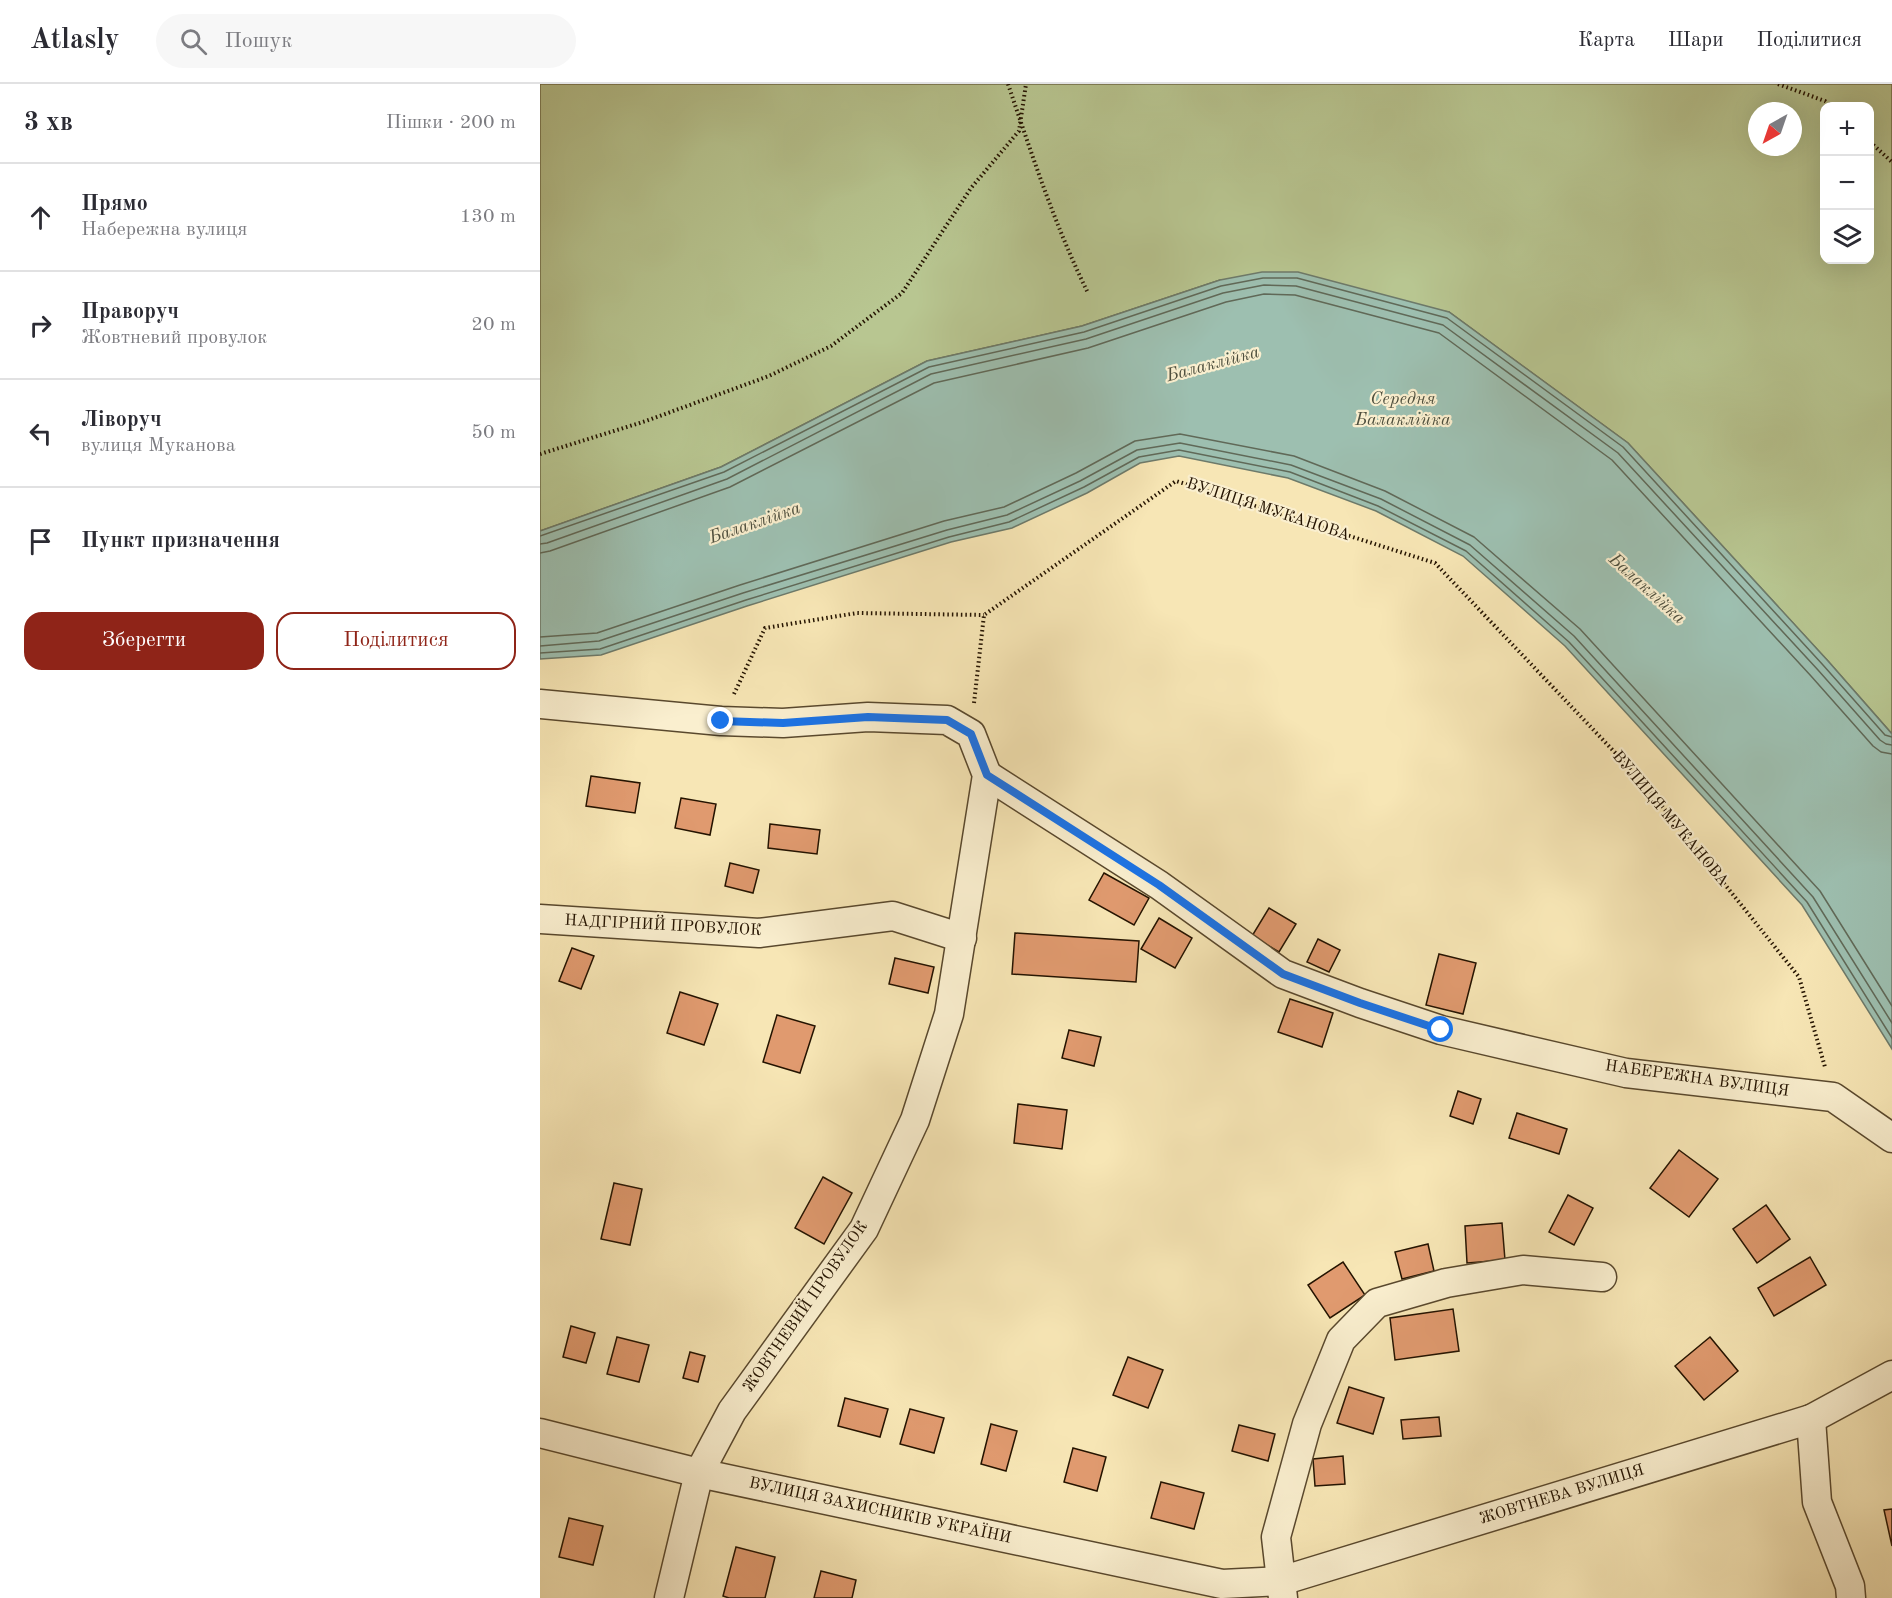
<!DOCTYPE html>
<html lang="uk">
<meta charset="utf-8">
<style>
:root{--surface:#fff;--page:#f7f7f7;--text:#2b2b33;--muted:#7c7c81;--line:#e1e1e2;--accent:#8f2418}
body{margin:0;font-family:"Old Standard TT",serif;background:var(--page);color:var(--text)}
.controls{position:absolute;right:18px;top:18px;display:grid;overflow:hidden;border-radius:12px;box-shadow:0 6px 24px #0002}
.controls button{width:54px;height:54px;display:grid;place-items:center;padding:0;border:0;border-bottom:2px solid var(--line);background:var(--surface);color:var(--text);font:30px sans-serif}
.compass{position:absolute;left:1208px;top:18px;width:54px;height:54px;border-radius:50%;background:var(--surface);box-shadow:0 6px 24px #0002;rotate:220deg}
.stop{position:absolute;width:18px;height:18px;margin:-14px;border:4px solid #1a73e8;border-radius:50%;background:#fff}
.stop.end{background:#1a73e8;border-color:#fff;box-shadow:0 2px 6px #0008}
.list{margin:0;padding:0;list-style:none}
h2{display:flex;justify-content:space-between;align-items:center;height:78px;margin:0;padding:0 24px;font-size:26px}
h2 small{font-size:20px;font-weight:400;color:var(--muted)}
.list li{display:grid;grid-template-columns:39px 1fr auto;gap:18px;align-items:center;box-sizing:border-box;height:108px;padding:0 24px;border-top:2px solid var(--line)}
.list b{display:block;font-size:22px;white-space:nowrap}
.list p{margin:0;font-size:20px;white-space:nowrap;color:var(--muted)}
.list em{font-size:20px;font-style:normal;color:var(--muted)}
.actions{display:flex;gap:12px;padding:18px 24px}
.actions a{flex:1;padding:14px 0;border:2px solid var(--accent);border-radius:18px;text-align:center;font-size:21px;color:var(--accent)}
.actions .main{background:var(--accent);color:#fff}
.icon{flex:none;width:33px;height:33px;fill:none;stroke:currentColor;stroke-width:2;stroke-linecap:round;stroke-linejoin:round}
.map{position:relative;flex:none;width:1352px;height:1514px;overflow:hidden}
header{display:flex;align-items:center;gap:36px;box-sizing:border-box;height:84px;padding:0 30px;background:var(--surface);border-bottom:2px solid var(--line)}
header strong{font-size:28px}
nav{display:flex;gap:33px;margin-inline-start:auto;font-size:21px}
.search{width:420px;height:54px;background:var(--page);display:flex;align-items:center;gap:15px;box-sizing:border-box;padding:0 21px;border-radius:33px;color:var(--muted);font-size:22px}
main{display:flex}
aside{flex:1;background:var(--surface)}
.map>svg:first-child{display:block}
.green{fill:#b8c691;stroke:#6e6c48;stroke-width:1.5;fill-rule:evenodd}
.water{fill:#9dbfb0;stroke:#6d7a6a;stroke-width:1.5}
.lines{fill:none;stroke-linecap:round;stroke-linejoin:round}
.shore{stroke:#606958;stroke-width:1.5}
.building{fill:#e09a6f;stroke:#241300;stroke-width:1.5}
.minor-casing{stroke:#59482d;stroke-width:31}
.path{stroke:#241300;stroke-width:4;stroke-dasharray:1.5 3;stroke-linecap:butt}
.minor{stroke:#faefcf;stroke-width:28}
.route{stroke:#1a73e8;stroke-width:8}
.labels{text-anchor:middle;dominant-baseline:central;stroke-width:4.5;stroke-linejoin:round;paint-order:stroke}
.street-label{font-size:16px;fill:#241300;stroke:#faefcf}
.water-label{font-size:18px;font-style:italic;fill:#4e4f3e;stroke:#faefcf}
</style>
<header>
<strong>Atlasly</strong>
<div class="search"><svg class="icon" aria-label="search" viewBox="0 0 24 24"><circle cx="10" cy="10" r="6"/><path d="M15 15l6 6"/></svg>Пошук</div>
<nav><a>Карта</a><a>Шари</a><a>Поділитися</a></nav>
</header>
<main>
<aside>
<h2>3 хв<small>Пішки · 200 m</small></h2>
<ul class="list">
<li><svg class="icon" aria-label="ahead" viewBox="0 0 24 24"><path d="M12 20V5M6 11l6-6 6 6"/></svg><div><b>Прямо</b><p>Набережна вулиця</p></div><em>130 m</em></li>
<li><svg class="icon" aria-label="right" viewBox="0 0 24 24"><path d="M7 20v-9h11M14 6l5 5-5 5"/></svg><div><b>Праворуч</b><p>Жовтневий провулок</p></div><em>20 m</em></li>
<li><svg class="icon" aria-label="left" viewBox="0 0 24 24"><path d="M17 20v-9H6M10 6l-5 5 5 5"/></svg><div><b>Ліворуч</b><p>вулиця Муканова</p></div><em>50 m</em></li>
<li><svg class="icon" aria-label="arrive" viewBox="0 0 24 24"><path d="M6 21V4h12l-3 4 3 4H6"/></svg><div><b>Пункт призначення</b></div></li>
</ul>
<div class="actions"><a class="main">Зберегти</a><a>Поділитися</a></div>
</aside>
<div class="map">
<svg width="1352" height="1514" viewBox="0 0 1352 1514">
<rect width="100%" height="100%" fill="#f7e6b5"/>
<filter id="stains"><feTurbulence type="fractalNoise" baseFrequency=".00333" numOctaves="4"/><feColorMatrix values="0 0 0 0 .2 0 0 0 0 .09 0 0 0 0 .02 0 0 0 .5 -.17"/></filter>
<radialGradient id="worn" r=".72"><stop offset=".6" stop-color="#630" stop-opacity="0"/><stop offset="1" stop-color="#630" stop-opacity=".3"/></radialGradient>
<path class="green" d="M 0,0 L 1352,0 L 1352,650 L 1288,577 L 1088,359 L 909,228 L 680,196 L 542,242 L 387,277 L 181,383 L 0,447 ZM 1284,22 L 1330,22 L 1330,176 L 1284,176 ZM 1217,27 L 1253,27 L 1253,63 L 1217,63 Z"/>
<polygon class="water" points="722,188 758,188 909,228 1088,359 1288,577 1352,650 1352,965 1262,821 1025,562 923,472 836,427 748,394 639,372 600,379 547,409 472,444 411,458 207,522 61,571 0,575 0,447 181,383 387,277 542,242 680,196"/>
<g class="lines">
<g class="shore">
<polyline points="0,452 184,388 389,283 544,248 681,202 723,194 757,194 907,234 1083,363 1283,581 1345,651 1352,653"/>
<polyline points="0,460 7,459 187,395 391,290 546,255 683,209 724,201 756,202 903,241 1078,369 1278,586 1340,656 1346,660 1352,661"/>
<polyline points="0,469 10,467 190,403 394,299 548,264 686,218 724,210 755,211 899,249 1072,376 1271,592 1333,662 1341,668 1352,670"/>
<polyline points="0,553 57,549 200,501 404,437 464,423 536,389 595,357 640,350 754,372 845,407 934,453 1040,545 1280,807 1352,922"/>
<polyline points="0,562 59,557 203,509 407,446 467,431 540,397 597,366 640,359 751,381 841,415 930,461 1034,552 1273,813 1352,939"/>
<polyline points="0,569 60,565 206,516 409,453 469,438 544,403 599,373 639,366 750,388 838,422 926,467 1029,558 1267,818 1352,954"/>
</g>
</g>
<g class="building">
<polygon points="51,692 100,699 95,729 46,722"/>
<polygon points="141,714 176,720 170,751 135,744"/>
<polygon points="230,740 280,746 277,770 228,764"/>
<polygon points="190,779 219,786 213,809 185,802"/>
<polygon points="564,789 609,814 594,841 549,816"/>
<polygon points="729,824 756,840 739,868 712,852"/>
<polygon points="619,834 652,854 635,884 601,865"/>
<polygon points="475,849 599,857 596,898 472,890"/>
<polygon points="778,855 800,866 789,888 767,878"/>
<polygon points="32,864 54,872 41,905 19,897"/>
<polygon points="899,870 936,879 923,930 886,921"/>
<polygon points="355,874 394,883 388,909 349,900"/>
<polygon points="140,908 178,920 164,961 127,949"/>
<polygon points="750,915 793,929 782,963 738,948"/>
<polygon points="237,931 275,942 260,989 223,978"/>
<polygon points="529,946 561,953 554,982 522,974"/>
<polygon points="918,1007 941,1015 933,1040 910,1032"/>
<polygon points="478,1020 527,1026 522,1065 474,1059"/>
<polygon points="977,1029 1027,1045 1019,1070 969,1054"/>
<polygon points="1139,1066 1178,1095 1149,1133 1110,1104"/>
<polygon points="283,1093 312,1109 284,1160 255,1144"/>
<polygon points="74,1099 102,1105 90,1161 61,1155"/>
<polygon points="1028,1111 1053,1124 1034,1161 1009,1148"/>
<polygon points="1226,1121 1250,1155 1217,1179 1193,1145"/>
<polygon points="962,1139 965,1176 927,1179 925,1142"/>
<polygon points="888,1160 894,1187 862,1195 855,1168"/>
<polygon points="1270,1173 1286,1201 1234,1232 1218,1204"/>
<polygon points="803,1178 825,1211 790,1234 768,1201"/>
<polygon points="913,1225 919,1267 855,1276 850,1234"/>
<polygon points="31,1242 55,1249 46,1279 23,1273"/>
<polygon points="77,1253 109,1261 99,1298 67,1290"/>
<polygon points="1170,1253 1198,1287 1164,1316 1135,1282"/>
<polygon points="150,1268 165,1272 158,1298 143,1294"/>
<polygon points="588,1273 623,1286 608,1324 573,1311"/>
<polygon points="809,1303 844,1314 833,1350 797,1339"/>
<polygon points="305,1314 348,1325 340,1353 298,1342"/>
<polygon points="370,1325 404,1334 394,1369 360,1360"/>
<polygon points="899,1333 901,1352 863,1355 861,1336"/>
<polygon points="451,1340 477,1347 466,1387 441,1380"/>
<polygon points="699,1341 735,1350 728,1377 692,1367"/>
<polygon points="533,1364 566,1373 557,1407 524,1398"/>
<polygon points="803,1372 805,1400 775,1402 773,1375"/>
<polygon points="621,1398 664,1409 654,1445 611,1434"/>
<polygon points="1352,1425 1352,1462 1344,1426"/>
<polygon points="29,1434 63,1442 53,1481 19,1473"/>
<polygon points="196,1463 235,1473 225,1514 189,1514 183,1512"/>
<polygon points="281,1487 316,1496 312,1514 274,1514"/>
</g>
<g class="lines">
<defs>
<g id="minor">
<polyline points="0,620 181,637 243,639 328,633 407,636 431,650 447,691 409,930 375,1036 324,1145 192,1327 159,1389 129,1514"/>
<polyline points="447,691 619,801 743,890 820,919 901,946 1086,989 1293,1013 1352,1054"/>
<polyline points="0,835 219,849 353,832 422,854"/>
<polyline points="1271,1335 1277,1418 1310,1502 1311,1514"/>
<polyline points="0,1349 159,1389 682,1500 741,1497 1271,1335 1352,1291"/>
<polyline points="743,1514 736,1453 767,1340 801,1256 837,1219 906,1199 983,1186 1062,1193"/>
</g>
</defs>
<use href="#minor" class="minor-casing"/>
<g class="path">
<path d="M 468,0 C 492,71 515,142 548,209"/>
<polyline points="1238,0 1285,17 1291,22"/>
<polyline points="1330,58 1352,78"/>
<polyline points="0,370 106,337 229,292 291,262 362,209 431,104 479,47 486,0"/>
<polyline points="194,610 225,544 317,529 444,531"/>
<polyline points="434,619 444,531 636,397 895,479 1102,697 1259,893 1285,983"/>
</g>
<use href="#minor" class="minor"/>
</g>
<g class="lines">
<polyline class="route" points="181,637 243,639 328,633 407,636 431,650 447,691 619,801 743,890 820,919 901,946"/>
</g>
<g class="labels">
<g class="street-label">
<text transform="translate(728 426) rotate(18)">ВУЛИЦЯ МУКАНОВА</text>
<text transform="translate(1130 735) rotate(50)">ВУЛИЦЯ МУКАНОВА</text>
<text transform="translate(123 842) rotate(3)">НАДГІРНИЙ ПРОВУЛОК</text>
<text transform="translate(1157 995) rotate(8)">НАБЕРЕЖНА ВУЛИЦЯ</text>
<text transform="translate(266 1223) rotate(-55)">ЖОВТНЕВИЙ ПРОВУЛОК</text>
<text transform="translate(1022 1411) rotate(-17)">ЖОВТНЕВА ВУЛИЦЯ</text>
<text transform="translate(340 1427) rotate(12)">ВУЛИЦЯ ЗАХИСНИКІВ УКРАЇНИ</text>
</g>
<g class="water-label">
<text transform="translate(673 280) rotate(-15)">Балаклійка</text>
<text x="863" y="315">Середня<tspan x="863" dy="21">Балаклійка</tspan></text>
<text transform="translate(215 439) rotate(-19)">Балаклійка</text>
<text transform="translate(1107 505) rotate(42)">Балаклійка</text>
</g>
</g>
<rect width="100%" height="100%" filter="url(#stains)"/>
<rect width="100%" height="100%" fill="url(#worn)"/>
</svg>
<div class="controls">
<button>+</button>
<button>−</button>
<button><svg class="icon" aria-label="layers" viewBox="0 0 24 24"><path d="M12 4l9 5-9 5-9-5zM3 14l9 5 9-5"/></svg></button>
</div>
<svg class="compass" viewBox="-18 -18 36 36"><path d="M0-13l5 13h-10z" fill="#e53935"/><path d="M0 13l5-13h-10z" fill="#7c7c81"/></svg>
<div class="stop" style="left:901px;top:946px"></div>
<div class="stop end" style="left:181px;top:637px"></div>
</div>
</main>
